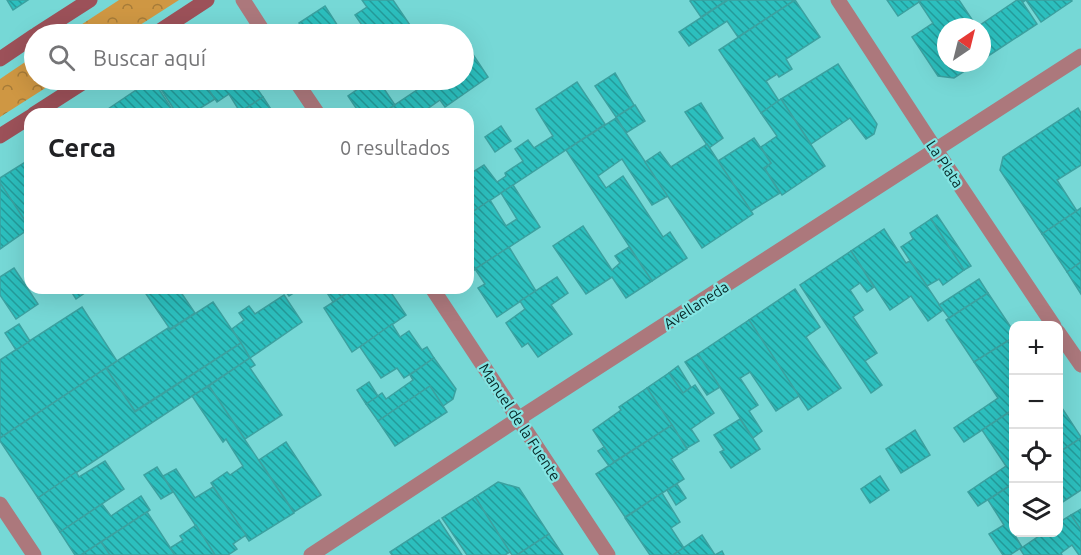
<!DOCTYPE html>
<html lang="es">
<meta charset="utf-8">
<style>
:root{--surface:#fff;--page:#f6f6f6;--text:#202124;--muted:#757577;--line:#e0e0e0}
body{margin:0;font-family:Ubuntu,sans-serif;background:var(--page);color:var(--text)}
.controls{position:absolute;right:18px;bottom:18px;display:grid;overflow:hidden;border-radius:12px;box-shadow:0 6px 24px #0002}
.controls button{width:54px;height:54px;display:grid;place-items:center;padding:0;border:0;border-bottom:2px solid var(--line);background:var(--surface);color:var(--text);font:30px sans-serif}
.compass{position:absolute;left:937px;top:18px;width:54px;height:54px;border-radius:50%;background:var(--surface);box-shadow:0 6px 24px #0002;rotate:35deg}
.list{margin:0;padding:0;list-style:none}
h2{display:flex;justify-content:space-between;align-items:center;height:78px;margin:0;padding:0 24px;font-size:26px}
h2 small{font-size:20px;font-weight:400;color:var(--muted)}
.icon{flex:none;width:33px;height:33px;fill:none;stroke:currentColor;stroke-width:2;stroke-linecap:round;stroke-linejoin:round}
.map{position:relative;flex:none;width:1081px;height:555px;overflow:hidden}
.search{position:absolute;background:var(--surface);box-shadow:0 6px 24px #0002;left:24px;top:24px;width:450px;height:66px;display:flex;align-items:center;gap:15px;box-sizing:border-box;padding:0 21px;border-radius:33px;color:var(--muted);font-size:22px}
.panel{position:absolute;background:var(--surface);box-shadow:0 6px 24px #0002;left:24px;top:108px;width:450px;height:186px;border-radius:18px}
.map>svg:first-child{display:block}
.park{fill:url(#park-crowns)}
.building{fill:url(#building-back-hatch);stroke:#3ba1a0;stroke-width:1.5}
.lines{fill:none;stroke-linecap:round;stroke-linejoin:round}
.minor{stroke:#ac787c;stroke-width:15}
.tertiary{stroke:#ac787c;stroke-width:15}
.secondary{stroke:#9c5159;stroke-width:15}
.labels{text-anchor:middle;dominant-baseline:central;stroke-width:4.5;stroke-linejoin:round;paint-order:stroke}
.street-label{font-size:15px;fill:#072827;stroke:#83e5e3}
</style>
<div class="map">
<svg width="1081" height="555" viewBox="0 0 1081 555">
<defs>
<pattern id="park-crowns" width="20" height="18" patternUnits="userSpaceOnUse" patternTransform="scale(1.5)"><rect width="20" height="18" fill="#cf9743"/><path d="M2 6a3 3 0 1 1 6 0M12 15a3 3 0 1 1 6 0" fill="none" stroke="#a67b38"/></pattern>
<pattern id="building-back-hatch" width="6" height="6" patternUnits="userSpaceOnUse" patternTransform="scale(1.5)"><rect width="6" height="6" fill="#2cbfbe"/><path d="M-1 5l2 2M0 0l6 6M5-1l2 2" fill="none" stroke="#249b9a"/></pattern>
</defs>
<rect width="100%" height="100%" fill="#76d8d6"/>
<g class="park">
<polygon points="119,0 179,0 126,34 67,34"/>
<polygon points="34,56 34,80 58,80 0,117 0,79"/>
</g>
<g class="building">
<polygon points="7,0 28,0 13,10"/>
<polygon points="362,0 393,0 416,34 368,34 355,15 367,7"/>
<polygon points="692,0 727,0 701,17 690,1"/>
<polygon points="728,0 795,0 738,37 727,21 689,46 679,32"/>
<polygon points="795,0 820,37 786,59 792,69 779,77 777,74 766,81 779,101 761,113 719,50"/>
<polygon points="887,0 922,0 898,16"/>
<polygon points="922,0 959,0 977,27 1017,0 1021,0 1037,24 982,60 982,27 946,27 946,63 977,63 954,78 938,76 912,37 933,23 919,2"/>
<polygon points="1021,0 1071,0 1072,1 1041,22 1026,0 1023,2"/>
<polygon points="325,6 343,34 306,34 299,23"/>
<polygon points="472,53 488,77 445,107 440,100 420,114 381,114 432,80 464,80 464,59"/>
<polygon points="838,64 877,124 874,134 866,139 850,118 811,144 781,99"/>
<polygon points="615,73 634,105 616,117 595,86"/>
<polygon points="151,80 153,80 175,114 103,114 102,113"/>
<polygon points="155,80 202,80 215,99 197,110 200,114 177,114"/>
<polygon points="202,80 251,80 263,97 240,112 229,94 217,102"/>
<polygon points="336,80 358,80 343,89"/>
<polygon points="371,80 378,80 395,105 380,114 360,114 348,96"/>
<polygon points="577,82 605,124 468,215 468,175 484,165 497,182 506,176 505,173 523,161 515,149 528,140 534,148 553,136 536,109"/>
<polygon points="263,97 274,114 237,114"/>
<polygon points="781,99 825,166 782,195 765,169 771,163 761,147 777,136 761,113"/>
<polygon points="701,103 723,138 709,148 685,112"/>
<polygon points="635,105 645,121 626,133 616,117"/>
<polygon points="1078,108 1081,113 1081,165 1057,180 1077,211 1042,234 1000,170 1003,157"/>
<polygon points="616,118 668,196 652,205 622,159 598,176 606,188 623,176 663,237 670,232 687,258 652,281 566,150"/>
<polygon points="501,126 511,141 495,152 485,137"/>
<polygon points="754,138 771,163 764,168 780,193 751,211 718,161"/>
<polygon points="707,144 753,214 702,248 645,162 660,152 671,167"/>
<polygon points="30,159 30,229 0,183 0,178"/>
<polygon points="0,183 30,228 0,249"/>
<polygon points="513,185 540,227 468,274 468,215 490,200 506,226 517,219 501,193"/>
<polygon points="1081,208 1081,262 1067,272 1042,234"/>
<polygon points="937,215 971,266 964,270 931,219"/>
<polygon points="931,219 964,270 943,285 939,279 927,286 901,247 913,239 910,233"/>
<polygon points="583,226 612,270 620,263 615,256 629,247 652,281 626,298 612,277 586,294 553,246"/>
<polygon points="884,229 906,263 910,261 943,310 928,321 911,296 890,310 851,251"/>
<polygon points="509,247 536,291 497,317 478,288 485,284 475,269"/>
<polygon points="851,251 874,287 867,292 860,283 850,290 863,310 853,317 877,353 865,361 882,385 871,393 800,285"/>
<polygon points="1081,262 1081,294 1067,272"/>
<polygon points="14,268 38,304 16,319 0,295 0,277"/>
<polygon points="557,277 568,293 551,305 572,334 538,357 528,343 522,347 506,323 525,309 520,301"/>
<polygon points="979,279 988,293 949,318 939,305"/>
<polygon points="69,288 92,288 76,299"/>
<polygon points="142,288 178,288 195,313 170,329"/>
<polygon points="283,288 301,288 289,296"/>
<polygon points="324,288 354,288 333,302"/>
<polygon points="355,288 388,288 406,315 352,352 324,308"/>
<polygon points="795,289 820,327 806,337 841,388 808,410 749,320"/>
<polygon points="988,293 1014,332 1014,337 974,362 946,320"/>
<polygon points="284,295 302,322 250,358 232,329 244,320 239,313 249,306 255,314"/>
<polygon points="213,302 241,343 135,411 106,368 168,328 170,330"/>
<polygon points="82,307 117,361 0,438 0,360"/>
<polygon points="749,320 799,396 776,411 750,372 740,378 758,405 749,411 762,431 753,438 698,354"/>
<polygon points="19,324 30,341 16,350 5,333"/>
<polygon points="392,324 400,337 409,331 422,350 427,347 434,358 404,378 397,368 381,378 360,347"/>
<polygon points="1014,337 1014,409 964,442 954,428 998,398 974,362"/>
<polygon points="241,343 250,358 38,498 0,441 0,438 106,368 135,412"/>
<polygon points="698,354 720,387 707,395 685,362"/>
<polygon points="250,358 255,365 250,368 282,415 245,439 209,386"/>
<polygon points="434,358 456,389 453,399 443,406 430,386 378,421 366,404 382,393 386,399 413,380 410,375"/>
<polygon points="678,366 691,387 683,393 669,373"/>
<polygon points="669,373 683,393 695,385 714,413 691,429 699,441 687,448 647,388"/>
<polygon points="369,382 378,396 366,404 357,390"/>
<polygon points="209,386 294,513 249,541 211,483 227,472 230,475 243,466 226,439 223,442 192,396"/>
<polygon points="430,386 447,412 395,446 378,421"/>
<polygon points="647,388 672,425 614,462 593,430 621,410 619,407"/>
<polygon points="1058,402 1081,437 1081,438 1058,453"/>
<polygon points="1014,409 1014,483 978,506 968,492 1006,466 982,430"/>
<polygon points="740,419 760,449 731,468 720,452 724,450 714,435"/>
<polygon points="672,425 687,449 671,459 684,479 625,517 596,474"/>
<polygon points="915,430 930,455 901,473 886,449"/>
<polygon points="1081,438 1081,490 1058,505 1058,453"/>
<polygon points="286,442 321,495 294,512 259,460"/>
<polygon points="604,447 614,462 609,466 598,451"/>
<polygon points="105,461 124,489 60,532 38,498 76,472 79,477"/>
<polygon points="157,467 173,492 161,499 144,475"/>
<polygon points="176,469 195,498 213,487 246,535 233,544 237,549 228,555 215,555 163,476"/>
<polygon points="880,476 889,490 870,503 861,489"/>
<polygon points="498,482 519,488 549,534 517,555 512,555 475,497"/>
<polygon points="1014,483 1014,532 1016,532 1014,534 1022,547 1010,555 1003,555 989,534 1004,525 988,500"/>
<polygon points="677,484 686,498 676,505 667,490"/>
<polygon points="662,493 680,522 671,528 684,548 673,555 650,555 625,518"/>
<polygon points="141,496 150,510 81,555 75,555 60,532 102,504 111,516"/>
<polygon points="475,497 510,552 505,555 467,555 442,518"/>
<polygon points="1081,509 1081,530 1071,515"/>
<polygon points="147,512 175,555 110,555 101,542"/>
<polygon points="1071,515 1081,530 1081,555 1079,555 1072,545 1061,553 1062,555 1024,555 1020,549 1045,532 1058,532 1058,523"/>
<polygon points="439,520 462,555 392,555 390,552"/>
<polygon points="196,525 215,555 175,555 170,548 183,540 180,536"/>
<polygon points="549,534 563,555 517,555"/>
<polygon points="702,535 715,555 722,551 724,555 673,555"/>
<polygon points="101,542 110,555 81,555"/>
</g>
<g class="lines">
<g class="minor">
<polyline points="243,0 265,34"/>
<polyline points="838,0 936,150 1054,326"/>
<polyline points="295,80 318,114"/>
<polyline points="432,288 608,555"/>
<polyline points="1058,332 1081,365"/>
<polyline points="311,555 518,419 1081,56"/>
</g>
<polyline class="tertiary" points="0,504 34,555"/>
<g class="secondary">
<polyline points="37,34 90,0"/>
<polyline points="155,34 207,0"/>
<polyline points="0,59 34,36"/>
<polyline points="34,114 87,80"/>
<polyline points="0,136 30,117"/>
</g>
</g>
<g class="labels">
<g class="street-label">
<text transform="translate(945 164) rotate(56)">La Plata</text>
<text transform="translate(696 305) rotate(-33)">Avellaneda</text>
<text transform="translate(520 422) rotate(57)">Manuel de la Fuente</text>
</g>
</g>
</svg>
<div class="controls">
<button>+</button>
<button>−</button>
<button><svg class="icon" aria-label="locate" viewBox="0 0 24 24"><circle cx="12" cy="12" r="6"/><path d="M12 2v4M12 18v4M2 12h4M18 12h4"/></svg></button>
<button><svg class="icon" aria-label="layers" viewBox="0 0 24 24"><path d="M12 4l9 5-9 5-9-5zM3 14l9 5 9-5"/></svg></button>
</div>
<svg class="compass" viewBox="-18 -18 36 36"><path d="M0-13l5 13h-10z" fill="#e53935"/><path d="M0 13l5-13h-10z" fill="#757577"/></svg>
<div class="search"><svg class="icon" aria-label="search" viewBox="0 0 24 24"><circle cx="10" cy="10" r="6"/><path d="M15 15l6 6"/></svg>Buscar aquí</div>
<section class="panel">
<h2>Cerca<small>0 resultados</small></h2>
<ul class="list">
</ul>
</section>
</div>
